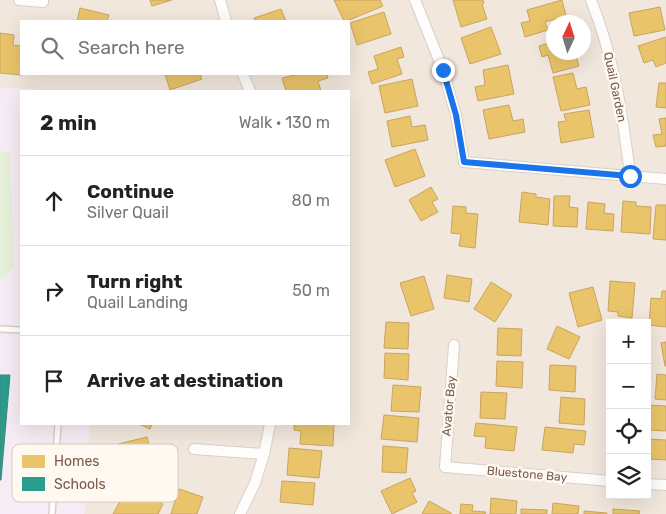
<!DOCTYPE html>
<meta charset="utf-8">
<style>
:root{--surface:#fff;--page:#f6f6f6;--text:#222;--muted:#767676;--line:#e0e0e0}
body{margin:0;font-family:Rubik,sans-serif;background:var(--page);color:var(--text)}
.controls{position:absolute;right:15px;bottom:15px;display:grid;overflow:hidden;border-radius:0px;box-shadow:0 5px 20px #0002}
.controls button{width:45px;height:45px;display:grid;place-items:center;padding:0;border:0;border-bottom:1px solid var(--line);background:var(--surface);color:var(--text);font:25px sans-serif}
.compass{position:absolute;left:546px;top:15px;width:45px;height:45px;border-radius:50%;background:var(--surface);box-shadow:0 5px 20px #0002;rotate:4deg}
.stop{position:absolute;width:15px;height:15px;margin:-11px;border:4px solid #1a73e8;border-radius:50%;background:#fff}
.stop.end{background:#1a73e8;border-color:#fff;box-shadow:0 1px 5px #0008}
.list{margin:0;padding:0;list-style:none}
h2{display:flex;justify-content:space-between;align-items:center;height:65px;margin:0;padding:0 20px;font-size:21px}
h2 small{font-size:16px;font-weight:400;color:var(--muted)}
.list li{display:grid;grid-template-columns:32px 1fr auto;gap:15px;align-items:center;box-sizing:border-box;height:90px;padding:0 20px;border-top:1px solid var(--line)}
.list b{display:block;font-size:19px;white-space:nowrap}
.list p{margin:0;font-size:16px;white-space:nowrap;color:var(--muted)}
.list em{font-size:16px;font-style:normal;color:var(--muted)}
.icon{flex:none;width:28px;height:28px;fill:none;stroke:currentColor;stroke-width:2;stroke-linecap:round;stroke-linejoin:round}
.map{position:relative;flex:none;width:666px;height:514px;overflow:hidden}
.search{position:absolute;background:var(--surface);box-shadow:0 5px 20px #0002;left:20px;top:20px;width:330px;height:55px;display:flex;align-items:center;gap:12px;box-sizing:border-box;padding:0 18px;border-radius:0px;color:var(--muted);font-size:19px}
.panel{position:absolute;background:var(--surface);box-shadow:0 5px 20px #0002;left:20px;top:90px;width:330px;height:335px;border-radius:0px}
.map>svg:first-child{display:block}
.residential{fill:#f2e7dc;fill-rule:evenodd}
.education{fill:#f6ecf5}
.green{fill:#e6f0d9}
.homes{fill:#e9c46a;stroke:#c8a461}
.schools{fill:#2a9d8f;stroke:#42897b}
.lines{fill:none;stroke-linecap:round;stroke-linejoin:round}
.service-casing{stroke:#d7d0c9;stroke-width:8}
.minor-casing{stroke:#d7d0c9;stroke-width:12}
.service{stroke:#fefdfc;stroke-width:5}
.minor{stroke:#fefdfc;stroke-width:10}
.route{stroke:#1a73e8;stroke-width:6}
.labels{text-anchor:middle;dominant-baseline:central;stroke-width:5;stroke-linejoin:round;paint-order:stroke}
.street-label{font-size:12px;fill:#7a5b4b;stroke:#fff9f1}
.key{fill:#fff9f1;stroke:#d7cabf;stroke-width:1}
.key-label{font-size:14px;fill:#7a5b4b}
</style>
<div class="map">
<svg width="666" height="514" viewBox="0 0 666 514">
<rect width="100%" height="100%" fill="#f9f4ee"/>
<path class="residential" d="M 0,0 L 666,0 L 666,514 L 84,514 L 90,424 L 349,424 L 349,91 L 58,91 L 0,88 ZM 21,21 L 349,21 L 349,74 L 21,74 ZM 554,22 L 584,22 L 584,52 L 554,52 ZM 610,323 L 647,323 L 647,495 L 610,495 Z"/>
<polygon class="education" points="0,88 58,91 21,91 21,424 90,424 84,514 0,514"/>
<polygon class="green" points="0,151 10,152 14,264 5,278 0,277"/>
<g class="homes">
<polygon points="150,0 172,0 152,6"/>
<polygon points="334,0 380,0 383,6 347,21 344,21"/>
<polygon points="453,0 483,0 484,3 482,4 487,19 461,27"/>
<polygon points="562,0 566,16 545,22 548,30 525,37 521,23 530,21 527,10"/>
<polygon points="660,7 665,30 634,36 629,13"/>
<polygon points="80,8 109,15 107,21 77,21"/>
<polygon points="281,9 286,21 255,21 254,18"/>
<polygon points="384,12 391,34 357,45 350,23"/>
<polygon points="491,27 501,54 470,64 461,38"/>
<polygon points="0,33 14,35 13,45 21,46 22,75 0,73"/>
<polygon points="666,37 666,63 656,67 653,60 644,63 638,46"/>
<polygon points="554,42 554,52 567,52 568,58 576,56 579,66 553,73 548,55 542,57 539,46"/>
<polygon points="401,47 404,57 397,59 402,74 372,84 368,72 378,69 374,56"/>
<polygon points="508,65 514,94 478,101 475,87 485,85 483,70"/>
<polygon points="573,73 577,89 586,87 590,105 561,111 553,77"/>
<polygon points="165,74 200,74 202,79 170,90"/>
<polygon points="299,74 327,74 328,78 318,81 321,91 286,91 282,78"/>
<polygon points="412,79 418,106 385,113 379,86"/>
<polygon points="659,83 666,83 666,108 656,107"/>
<polygon points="509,105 513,121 523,119 525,132 489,139 483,110"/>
<polygon points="589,110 594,137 561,143 558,122 566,121 564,114"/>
<polygon points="410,116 412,127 425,125 428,140 392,147 387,121"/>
<polygon points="666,118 666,146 656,147 653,135 662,134 659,119"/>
<polygon points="415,149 425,176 395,187 385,160"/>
<polygon points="431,187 438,199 432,202 438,212 421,221 409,200"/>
<polygon points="522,192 536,194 536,197 550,199 548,225 519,222"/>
<polygon points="554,196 570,196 569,207 578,208 577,227 553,226"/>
<polygon points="623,201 636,202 636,206 651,207 650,234 621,232"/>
<polygon points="588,202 605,204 604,213 614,214 613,231 586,229"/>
<polygon points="656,205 666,205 666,240 653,239"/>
<polygon points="453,206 466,207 466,213 478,214 475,248 459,246 461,234 451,233"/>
<polygon points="447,275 472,279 469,302 444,298"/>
<polygon points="424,276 434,309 411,316 400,283"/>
<polygon points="610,281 635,283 632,318 618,316 618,312 608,311"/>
<polygon points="491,282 512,295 495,322 474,309"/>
<polygon points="593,287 602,320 578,327 569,293"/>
<polygon points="662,291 666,291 666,327 649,325 651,298 661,299"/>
<polygon points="386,322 409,323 408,349 384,348"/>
<polygon points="557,326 580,337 569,359 547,349"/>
<polygon points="498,328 522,329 521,356 497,355"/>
<polygon points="666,342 666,366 665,366 661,343"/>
<polygon points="385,353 409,354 408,380 384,378"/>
<polygon points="497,361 523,362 522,388 496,386"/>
<polygon points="550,365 576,366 575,392 549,390"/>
<polygon points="657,374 666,375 666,400 655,399"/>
<polygon points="393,385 421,387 419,412 391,411"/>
<polygon points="481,392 507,393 505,419 480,418"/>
<polygon points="561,397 585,399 584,425 559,423"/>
<polygon points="647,405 666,406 666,431 647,430"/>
<polygon points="384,415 419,418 417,442 381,439"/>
<polygon points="476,423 517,427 514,451 485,448 486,437 474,436"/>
<polygon points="139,424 152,424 150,429"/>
<polygon points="294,424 334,424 333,446 300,444 301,431 294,430"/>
<polygon points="545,427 586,431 584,445 574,444 573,453 542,450"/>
<polygon points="147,437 154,462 125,470 118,444"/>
<polygon points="647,439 666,440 666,460 647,459"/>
<polygon points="383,446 408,448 406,473 382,472"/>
<polygon points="289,448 322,451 319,478 287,475"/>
<polygon points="134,475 150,484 145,493 163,504 158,514 113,514"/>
<polygon points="410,478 416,491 412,493 417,502 392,514 381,491"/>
<polygon points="282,481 315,483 313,505 280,502"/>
<polygon points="179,489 203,497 197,514 171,514"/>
<polygon points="491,498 517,501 516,514 490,514"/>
<polygon points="429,501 451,513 451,514 422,514"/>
<polygon points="553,503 579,506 578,514 552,514"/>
<polygon points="461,504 473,505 472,511 486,512 485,514 460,514"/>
<polygon points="521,509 547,510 547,514 521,514"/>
<polygon points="613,509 640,511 639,514 613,514"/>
<polygon points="584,511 607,513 607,514 584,514"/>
</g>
<polygon class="schools" points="0,375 10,375 1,480 0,480"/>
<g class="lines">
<defs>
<g id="service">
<polyline points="0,329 21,330"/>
<polyline points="52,514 58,424"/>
</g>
<g id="minor">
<polyline points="19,0 43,2 43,0"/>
<polyline points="220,0 226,21"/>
<polyline points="415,0 443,70 456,115 464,162 666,179"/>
<path d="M 591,0 C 614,58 623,115 630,176"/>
<polyline points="243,74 250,91"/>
<polyline points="454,345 445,467 610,481"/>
<polyline points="194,449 264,454"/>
<polyline points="647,484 666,485"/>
<polyline points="240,514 255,483 264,454 270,424"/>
</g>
</defs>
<use href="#service" class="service-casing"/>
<use href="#minor" class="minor-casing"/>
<use href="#service" class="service"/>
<use href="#minor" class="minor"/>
</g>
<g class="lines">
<polyline class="route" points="443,70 456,115 464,162 630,176"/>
</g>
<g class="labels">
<g class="street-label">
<text transform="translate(615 87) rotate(78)">Quail Garden</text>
<text transform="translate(449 406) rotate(-85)">Avator Bay</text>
<text transform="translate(527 474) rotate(5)">Bluestone Bay</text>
</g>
</g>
<rect x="12" y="444" width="166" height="58" rx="8" class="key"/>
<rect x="22" y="455" width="23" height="13" fill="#e9c46a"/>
<rect x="22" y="477" width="23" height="14" fill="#2a9d8f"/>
<g class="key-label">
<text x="54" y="466">Homes</text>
<text x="54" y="489">Schools</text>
</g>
</svg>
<div class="controls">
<button>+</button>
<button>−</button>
<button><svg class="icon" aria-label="locate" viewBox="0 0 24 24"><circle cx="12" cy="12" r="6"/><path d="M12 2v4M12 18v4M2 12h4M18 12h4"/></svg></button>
<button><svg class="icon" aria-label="layers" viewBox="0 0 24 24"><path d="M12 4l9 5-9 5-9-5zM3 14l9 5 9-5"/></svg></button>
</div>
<svg class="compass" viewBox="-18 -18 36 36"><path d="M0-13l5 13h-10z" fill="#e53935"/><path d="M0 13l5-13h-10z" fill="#767676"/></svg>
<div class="stop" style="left:630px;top:176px"></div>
<div class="stop end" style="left:443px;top:70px"></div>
<div class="search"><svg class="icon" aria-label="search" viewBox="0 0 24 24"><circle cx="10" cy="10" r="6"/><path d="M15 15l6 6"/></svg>Search here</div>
<section class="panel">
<h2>2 min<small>Walk · 130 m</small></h2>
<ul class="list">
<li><svg class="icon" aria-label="ahead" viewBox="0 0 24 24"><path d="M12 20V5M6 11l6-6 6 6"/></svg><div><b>Continue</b><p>Silver Quail</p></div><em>80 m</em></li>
<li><svg class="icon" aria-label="right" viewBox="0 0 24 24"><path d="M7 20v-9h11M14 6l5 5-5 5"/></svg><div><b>Turn right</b><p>Quail Landing</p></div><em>50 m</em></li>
<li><svg class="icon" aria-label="arrive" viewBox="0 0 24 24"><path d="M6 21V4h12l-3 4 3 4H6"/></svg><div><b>Arrive at destination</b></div></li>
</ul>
</section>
</div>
